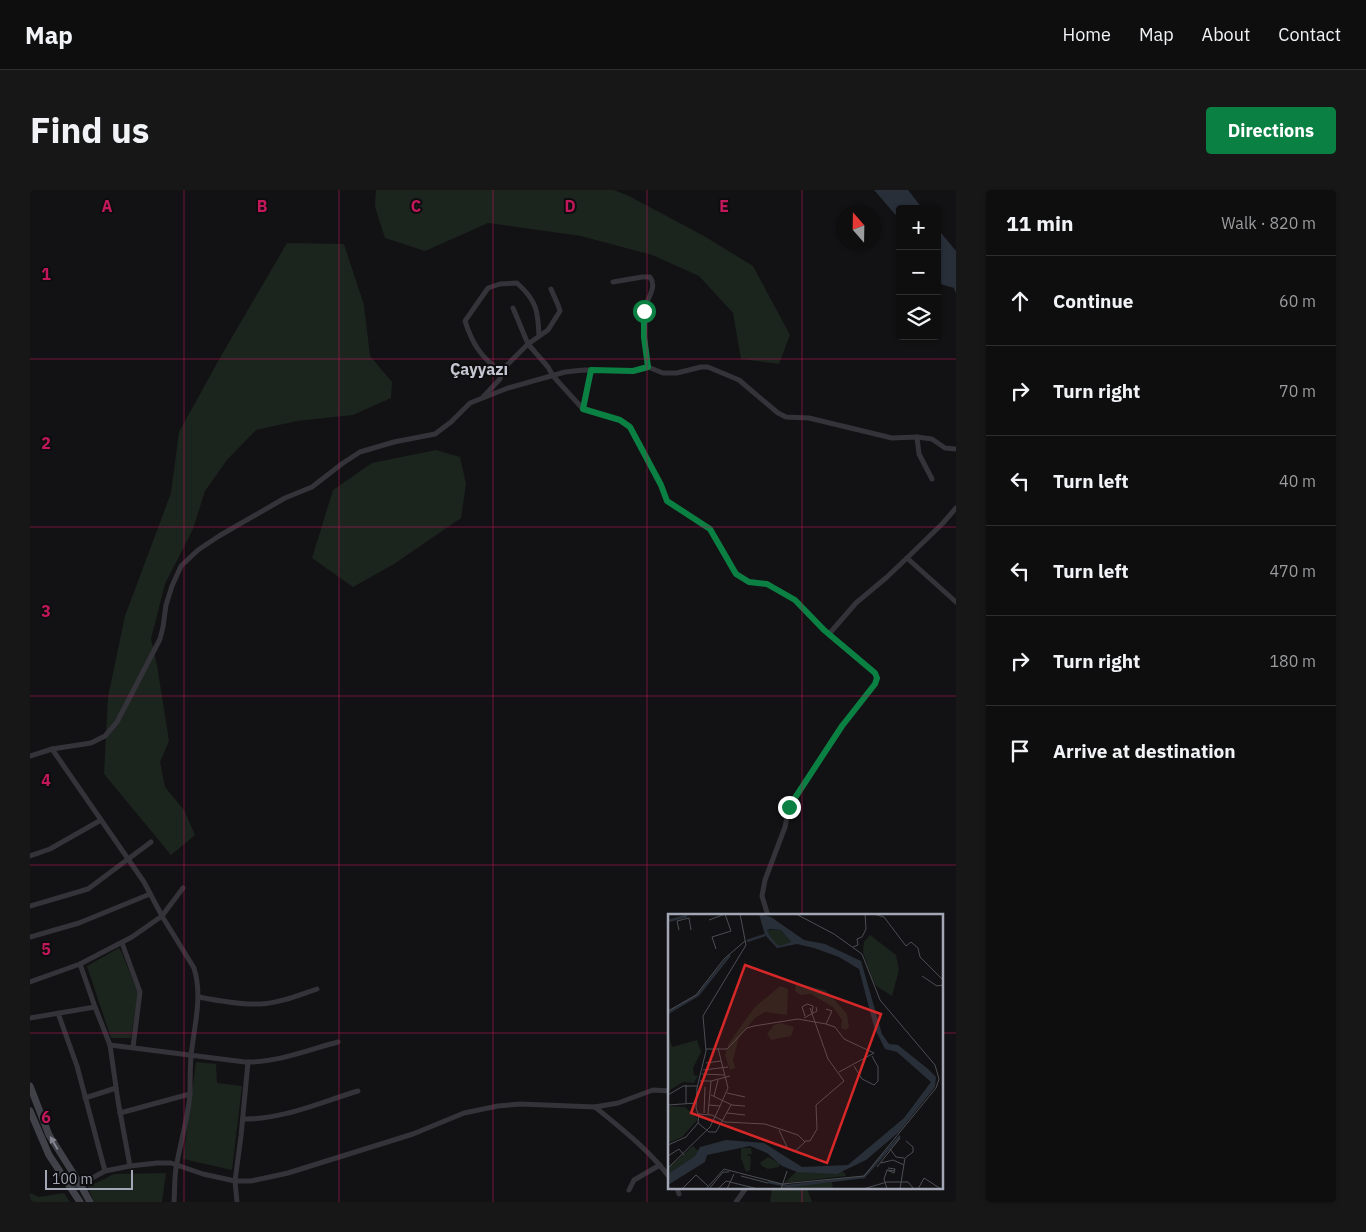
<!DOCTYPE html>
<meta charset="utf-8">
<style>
:root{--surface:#0e0e0f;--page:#171718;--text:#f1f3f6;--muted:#9b9c9e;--line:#2e2e2f;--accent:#0b8043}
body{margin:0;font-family:"IBM Plex Sans",sans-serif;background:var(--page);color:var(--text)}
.controls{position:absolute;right:15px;top:15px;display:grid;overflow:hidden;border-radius:5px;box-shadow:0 1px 4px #0004}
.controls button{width:45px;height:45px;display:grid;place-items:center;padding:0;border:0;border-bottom:1px solid var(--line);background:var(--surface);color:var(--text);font:25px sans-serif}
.compass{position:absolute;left:806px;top:15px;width:45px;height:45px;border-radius:50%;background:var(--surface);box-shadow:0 1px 4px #0004;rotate:340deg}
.scale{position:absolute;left:15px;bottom:12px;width:88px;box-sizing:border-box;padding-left:5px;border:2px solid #a3a7b5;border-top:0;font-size:14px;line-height:18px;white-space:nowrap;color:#a3a7b5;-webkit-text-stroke:4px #0d0d0f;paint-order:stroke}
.stop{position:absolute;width:15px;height:15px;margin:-11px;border:4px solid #0b8043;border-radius:50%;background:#fff}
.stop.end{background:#0b8043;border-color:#fff;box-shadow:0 1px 5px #0008}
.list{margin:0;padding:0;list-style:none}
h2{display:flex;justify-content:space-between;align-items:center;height:65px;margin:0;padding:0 20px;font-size:21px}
h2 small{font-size:16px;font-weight:400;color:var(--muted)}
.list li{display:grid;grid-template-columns:32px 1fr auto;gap:15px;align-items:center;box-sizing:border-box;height:90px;padding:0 20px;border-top:1px solid var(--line)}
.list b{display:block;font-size:19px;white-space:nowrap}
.list em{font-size:16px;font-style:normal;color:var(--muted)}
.icon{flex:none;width:28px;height:28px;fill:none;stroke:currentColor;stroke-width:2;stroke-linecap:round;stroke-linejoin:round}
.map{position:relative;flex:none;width:926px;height:1012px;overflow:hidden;border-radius:5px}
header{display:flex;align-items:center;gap:30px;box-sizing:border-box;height:70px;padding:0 25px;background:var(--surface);border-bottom:1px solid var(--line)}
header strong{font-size:24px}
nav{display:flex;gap:28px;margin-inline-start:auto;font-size:18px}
.intro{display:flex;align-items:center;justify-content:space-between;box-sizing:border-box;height:120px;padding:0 30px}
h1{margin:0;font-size:35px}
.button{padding:12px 22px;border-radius:5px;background:var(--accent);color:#fff;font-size:18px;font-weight:700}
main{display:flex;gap:30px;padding:0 30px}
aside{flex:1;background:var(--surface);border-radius:5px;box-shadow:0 1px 4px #0004}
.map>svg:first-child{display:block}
.green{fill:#1c241e}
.water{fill:#282f38}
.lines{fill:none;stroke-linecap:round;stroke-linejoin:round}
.street{stroke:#333339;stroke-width:5}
.secondary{stroke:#414249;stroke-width:7}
.oneway{fill:#81848f}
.route{stroke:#0b8043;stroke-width:6}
.grid{fill:none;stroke:#c2185b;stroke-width:1;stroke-opacity:0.55}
.labels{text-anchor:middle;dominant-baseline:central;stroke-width:4;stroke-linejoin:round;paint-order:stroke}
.quarter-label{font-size:16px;font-weight:bold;fill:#c4c6d1;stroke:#0d0d0f}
.inset-river{fill:none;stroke:#282f38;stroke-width:2.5}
.inset-road{fill:none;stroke:#4c4e54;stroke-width:1}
.view{fill:#d62828;fill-opacity:0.15;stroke:#d62828;stroke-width:2.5}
.inset-edge{fill:none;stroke:#a3a7b5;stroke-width:2.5}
.grid-label{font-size:16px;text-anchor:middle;font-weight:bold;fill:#c2185b;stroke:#0d0d0f;stroke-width:4;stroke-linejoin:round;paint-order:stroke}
</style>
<header>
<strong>Map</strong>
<nav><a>Home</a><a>Map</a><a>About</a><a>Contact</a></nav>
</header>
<div class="intro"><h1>Find us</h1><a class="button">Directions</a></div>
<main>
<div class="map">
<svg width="926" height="1012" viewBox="0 0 926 1012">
<rect width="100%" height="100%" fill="#121214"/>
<g class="green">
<polygon points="346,0 584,0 599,6 674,46 723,76 760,145 749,174 711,169 703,123 669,86 622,65 551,46 458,33 395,61 355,48 345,17"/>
<polygon points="257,53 314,54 334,115 340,166 362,192 361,208 323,225 267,231 226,240 197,270 175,301 163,339 135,394 121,449 127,475 139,551 130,572 135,597 154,620 165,645 141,665 74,584 78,507 95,426 141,303 149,242 191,166"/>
<polygon points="406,260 430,267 436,294 431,328 364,374 323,397 282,368 303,300 342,273"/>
<polygon points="89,758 92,763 108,803 101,848 81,848 57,776"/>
<polygon points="166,872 186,874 187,893 212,896 202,980 153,969"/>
<polygon points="136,983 132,1012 64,1012 58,997 84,984"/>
<polygon points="742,998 777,998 782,1012 740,1012"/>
<polygon points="0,1003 9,1007 34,1003 40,1012 0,1012"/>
</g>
<g class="water">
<polygon points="844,0 878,0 893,19 870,19 870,30"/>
<polygon points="907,38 926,61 926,104 924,98 907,93"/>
</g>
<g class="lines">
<g class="street">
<polyline points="483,118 498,154 518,177 523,186 553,219 590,230 600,237 631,295 637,311 680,339 706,384 719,392 737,394 765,410 794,440 845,483 847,488 845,494 812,536 759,617 755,637 735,690 732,706 738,726"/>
<polyline points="618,177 633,183 647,183 671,177 678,177 709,190 748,223 756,227 779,228 862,248 887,247 902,249 915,258 926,259"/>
<path d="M 471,181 C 451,168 442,153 435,131 L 458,98 L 470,94 L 487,93 C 507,111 508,121 509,146"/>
<polyline points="453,207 470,189 471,181 498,154 518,140 530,121 528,115 521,99"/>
<polyline points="553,219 561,180"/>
<polyline points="887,247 889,264 902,289"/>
<polyline points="877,368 926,412"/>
<polyline points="799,444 826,413 857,387 877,368 913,333 926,318"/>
<path d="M 22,559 L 114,692 L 132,726 L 164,778 C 173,807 164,836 161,866 C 160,878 160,891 160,904"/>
<path d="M 0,566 L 22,559 L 61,553 L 75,546 L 87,532 L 130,449 L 133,437 L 136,415 L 142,396 L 151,376 L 168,360 L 189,346 L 255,308 L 282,297 L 313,273 L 330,262 L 364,252 L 405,244 L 421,232 L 440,213 L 478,198 L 535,182 L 554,180 L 603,181 L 618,177 C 616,161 611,136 614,121 C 616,109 628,98 620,87 L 612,87 L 583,92"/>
<polyline points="0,666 20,659 71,630"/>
<polyline points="0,716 58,699 121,652"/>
<polyline points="0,747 49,733 120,704"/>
<polyline points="92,753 110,802 103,857"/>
<polyline points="50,774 102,747 132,726 153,698"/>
<polyline points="0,792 50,774 65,817 80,855 88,911 100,976"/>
<path d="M 169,807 C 189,811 210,815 231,814 C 250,813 269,805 287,799"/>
<polyline points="28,823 47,876 75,981"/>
<polyline points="0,828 65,817"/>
<path d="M 80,855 L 215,872 C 246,873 278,860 308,852"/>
<polyline points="55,908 86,898"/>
<path d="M 565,917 C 592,939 619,960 640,988"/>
<path d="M 90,923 L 160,904 C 158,928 151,950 147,973 C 144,985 145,999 144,1012"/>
<path d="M 213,929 C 251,930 291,912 328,901"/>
<polyline points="647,998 649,1004"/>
<polyline points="42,999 75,981 100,976 127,973 141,973 173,984 205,991 221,991 258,983 383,944 434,923 468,916 490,914 565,917 588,913 623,900 640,901"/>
<polyline points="599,1000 604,990 630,975"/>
<polyline points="207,1012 205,991 211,946 218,872"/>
<polyline points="706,1012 716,998"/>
</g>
<g class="secondary">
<polyline points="0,896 19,945 50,994 60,1012"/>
<polyline points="0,921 19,965 50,1012"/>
</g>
</g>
<defs><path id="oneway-solid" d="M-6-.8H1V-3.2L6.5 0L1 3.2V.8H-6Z" transform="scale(1.25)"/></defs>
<use class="oneway" href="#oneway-solid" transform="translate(24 953) rotate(-120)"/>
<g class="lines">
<polyline class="route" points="614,121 614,147 618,177 603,181 561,180 553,219 590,230 600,237 631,295 637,311 680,339 706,384 719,392 737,394 765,410 794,440 845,483 847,488 845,494 812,536 759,617"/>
</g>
<path class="grid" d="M 154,0 L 154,1012M 309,0 L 309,1012M 463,0 L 463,1012M 617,0 L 617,1012M 772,0 L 772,726M 0,169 L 926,169M 0,337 L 926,337M 0,506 L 926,506M 0,675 L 926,675M 0,843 L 640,843M 912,843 L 926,843M 772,998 L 772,1012"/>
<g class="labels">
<g class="quarter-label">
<text x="449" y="179">Çayyazı</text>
</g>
</g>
<g transform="translate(638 724)">
<rect width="275" height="275" fill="#121214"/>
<path d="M 99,16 L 113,16 L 123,28 L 112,33 L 105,28 ZM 202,21 L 228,41 L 231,56 L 224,82 L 208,72 L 203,62 L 195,38 L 196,28 ZM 128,69 L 157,76 L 165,84 L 179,100 L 181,113 L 178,116 L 173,114 L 174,106 L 165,93 L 143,80 L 132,81 L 127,77 ZM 112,72 L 120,75 L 119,101 L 97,98 L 87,104 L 71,123 L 65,146 L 67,154 L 62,156 L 57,141 L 61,129 L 86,94 ZM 113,109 L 126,113 L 123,122 L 103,126 L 99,120 L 106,111 ZM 0,120 L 4,133 L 29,126 L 33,138 L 25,154 L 26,161 L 30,162 L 26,169 L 15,168 L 0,177 ZM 0,192 L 17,193 L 30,205 L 14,223 L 0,229 ZM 25,232 L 30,237 L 27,242 L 0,260 L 0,254 ZM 73,234 L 83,234 L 84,240 L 79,240 L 83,243 L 82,256 L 78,258 L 73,244 ZM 100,243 L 112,249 L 111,253 L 100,255 L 94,252 L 92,249 ZM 128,258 L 176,258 L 178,262 L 116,269 ZM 164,268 L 165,275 L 114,275 L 114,272 Z" fill="#1c241e"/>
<path d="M 91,0 L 103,3 L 136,26 L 157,30 L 193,47 L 214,120 L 221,130 L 230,131 L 260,155 L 268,163 L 267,173 L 231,218 L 198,246 L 169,260 L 129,258 L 114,252 L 99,239 L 82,232 L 39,241 L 37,248 L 0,271 L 0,260 L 27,242 L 32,233 L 58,226 L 96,229 L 134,253 L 180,251 L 236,204 L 263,168 L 229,138 L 217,135 L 206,113 L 191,55 L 171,43 L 146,34 L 129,30 L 109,34 L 97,21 ZM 102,15 L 113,16 L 123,28 L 112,32 L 108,30 L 102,22 L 99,16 Z" fill="#282f38" fill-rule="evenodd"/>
<path class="inset-river" d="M 0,7 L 19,2M 79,27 L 97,21M 0,99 L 30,81 L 62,41M 100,268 L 120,272 L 196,263 L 232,222"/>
<path class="inset-road" d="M 72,0 L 78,31 L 35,102 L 38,137 L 29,174 L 28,194 L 30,200 L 44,201 L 57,208 L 97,210 L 130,221 L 137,228 L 126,238M 206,0 L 216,3 L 238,32 L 243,28 L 250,34 L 252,43 L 275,66M 41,6 L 57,0M 11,16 L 9,7 L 21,4 L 23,16M 185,33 L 190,31 L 189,25 L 194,23 L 198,15 L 197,0M 48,35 L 44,23 L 63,17 L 57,0M 254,62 L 269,72 L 275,71M 0,97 L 28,81 L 56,45 L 77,27M 137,102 L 134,93 L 139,90 L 145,92 L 144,99M 136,104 L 149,97 L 148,93M 158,110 L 167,113 L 176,125 L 206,139 L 171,158M 50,134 L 60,174 L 52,192M 38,135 L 59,135 L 79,114 L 86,112 L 130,105 L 158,110 L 164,97 L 158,95M 38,149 L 53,147M 186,152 L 194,165 L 206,171 L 210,167 L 210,153 L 204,142M 35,156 L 60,153M 34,160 L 57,161M 32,167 L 43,167 L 40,200M 43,167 L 62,162M 18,171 L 18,189M 59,179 L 77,183M 0,181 L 15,172 L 29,172M 43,181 L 64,191 L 77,192M 46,182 L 50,166M 0,191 L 28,189M 36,199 L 37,173M 59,199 L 77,201M 30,209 L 41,218 L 48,218 L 63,191M 111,216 L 119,233M 137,227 L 142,227 L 149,215 L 148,191 L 176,167 L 160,145 L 142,94M 0,231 L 18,223 L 30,209 L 31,199M 222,235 L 228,243 L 236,244M 0,242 L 11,235 L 16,241M 213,249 L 225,246 L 236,251M 209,253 L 232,224M 0,254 L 42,213 L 52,192 L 41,191M 219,256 L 226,259 L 227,255 L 220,254M 73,262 L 100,269M 51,274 L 58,267 L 90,275M 14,275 L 28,261 L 40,272M 38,275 L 56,255 L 114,270 L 196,262 L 268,174 L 271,165 L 267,151 L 212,86 L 194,40 L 166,20 L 128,0M 41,275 L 55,258 L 61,258M 59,275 L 66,260M 113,275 L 119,257M 195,275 L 219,268 L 240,268 L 246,275M 219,275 L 216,265 L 219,256 L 227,257M 232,275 L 237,244 L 245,238 L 245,233 L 238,227M 250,275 L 256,264 L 273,275"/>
<path class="view" d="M 77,51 L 213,100 L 159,249 L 23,199 Z"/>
<rect width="275" height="275" class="inset-edge"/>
</g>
<g class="grid-label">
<text x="77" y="22">A</text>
<text x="232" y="22">B</text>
<text x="386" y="22">C</text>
<text x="540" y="22">D</text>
<text x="694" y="22">E</text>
<text x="16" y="90">1</text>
<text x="16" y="259">2</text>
<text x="16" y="427">3</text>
<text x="16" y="596">4</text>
<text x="16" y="765">5</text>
<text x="16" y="933">6</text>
</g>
</svg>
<div class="controls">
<button>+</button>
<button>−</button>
<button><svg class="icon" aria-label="layers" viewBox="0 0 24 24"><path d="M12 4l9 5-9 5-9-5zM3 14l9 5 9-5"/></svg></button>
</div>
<svg class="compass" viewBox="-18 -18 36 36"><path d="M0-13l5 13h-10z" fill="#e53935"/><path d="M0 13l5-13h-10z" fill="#9b9c9e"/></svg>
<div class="scale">100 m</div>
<div class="stop" style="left:614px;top:121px"></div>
<div class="stop end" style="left:759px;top:617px"></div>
</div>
<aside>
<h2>11 min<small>Walk · 820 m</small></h2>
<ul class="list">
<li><svg class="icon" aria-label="ahead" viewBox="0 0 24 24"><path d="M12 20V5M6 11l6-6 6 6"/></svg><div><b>Continue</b></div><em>60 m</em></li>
<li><svg class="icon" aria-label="right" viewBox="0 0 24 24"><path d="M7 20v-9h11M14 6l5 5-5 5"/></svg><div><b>Turn right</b></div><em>70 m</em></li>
<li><svg class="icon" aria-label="left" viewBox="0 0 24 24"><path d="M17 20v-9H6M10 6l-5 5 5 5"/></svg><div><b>Turn left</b></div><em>40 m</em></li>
<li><svg class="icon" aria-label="left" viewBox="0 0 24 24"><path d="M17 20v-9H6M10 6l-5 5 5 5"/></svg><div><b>Turn left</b></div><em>470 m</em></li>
<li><svg class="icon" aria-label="right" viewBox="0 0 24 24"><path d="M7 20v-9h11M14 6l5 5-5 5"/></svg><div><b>Turn right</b></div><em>180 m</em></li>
<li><svg class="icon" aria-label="arrive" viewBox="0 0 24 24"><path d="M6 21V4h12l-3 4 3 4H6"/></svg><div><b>Arrive at destination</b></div></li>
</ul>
</aside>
</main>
